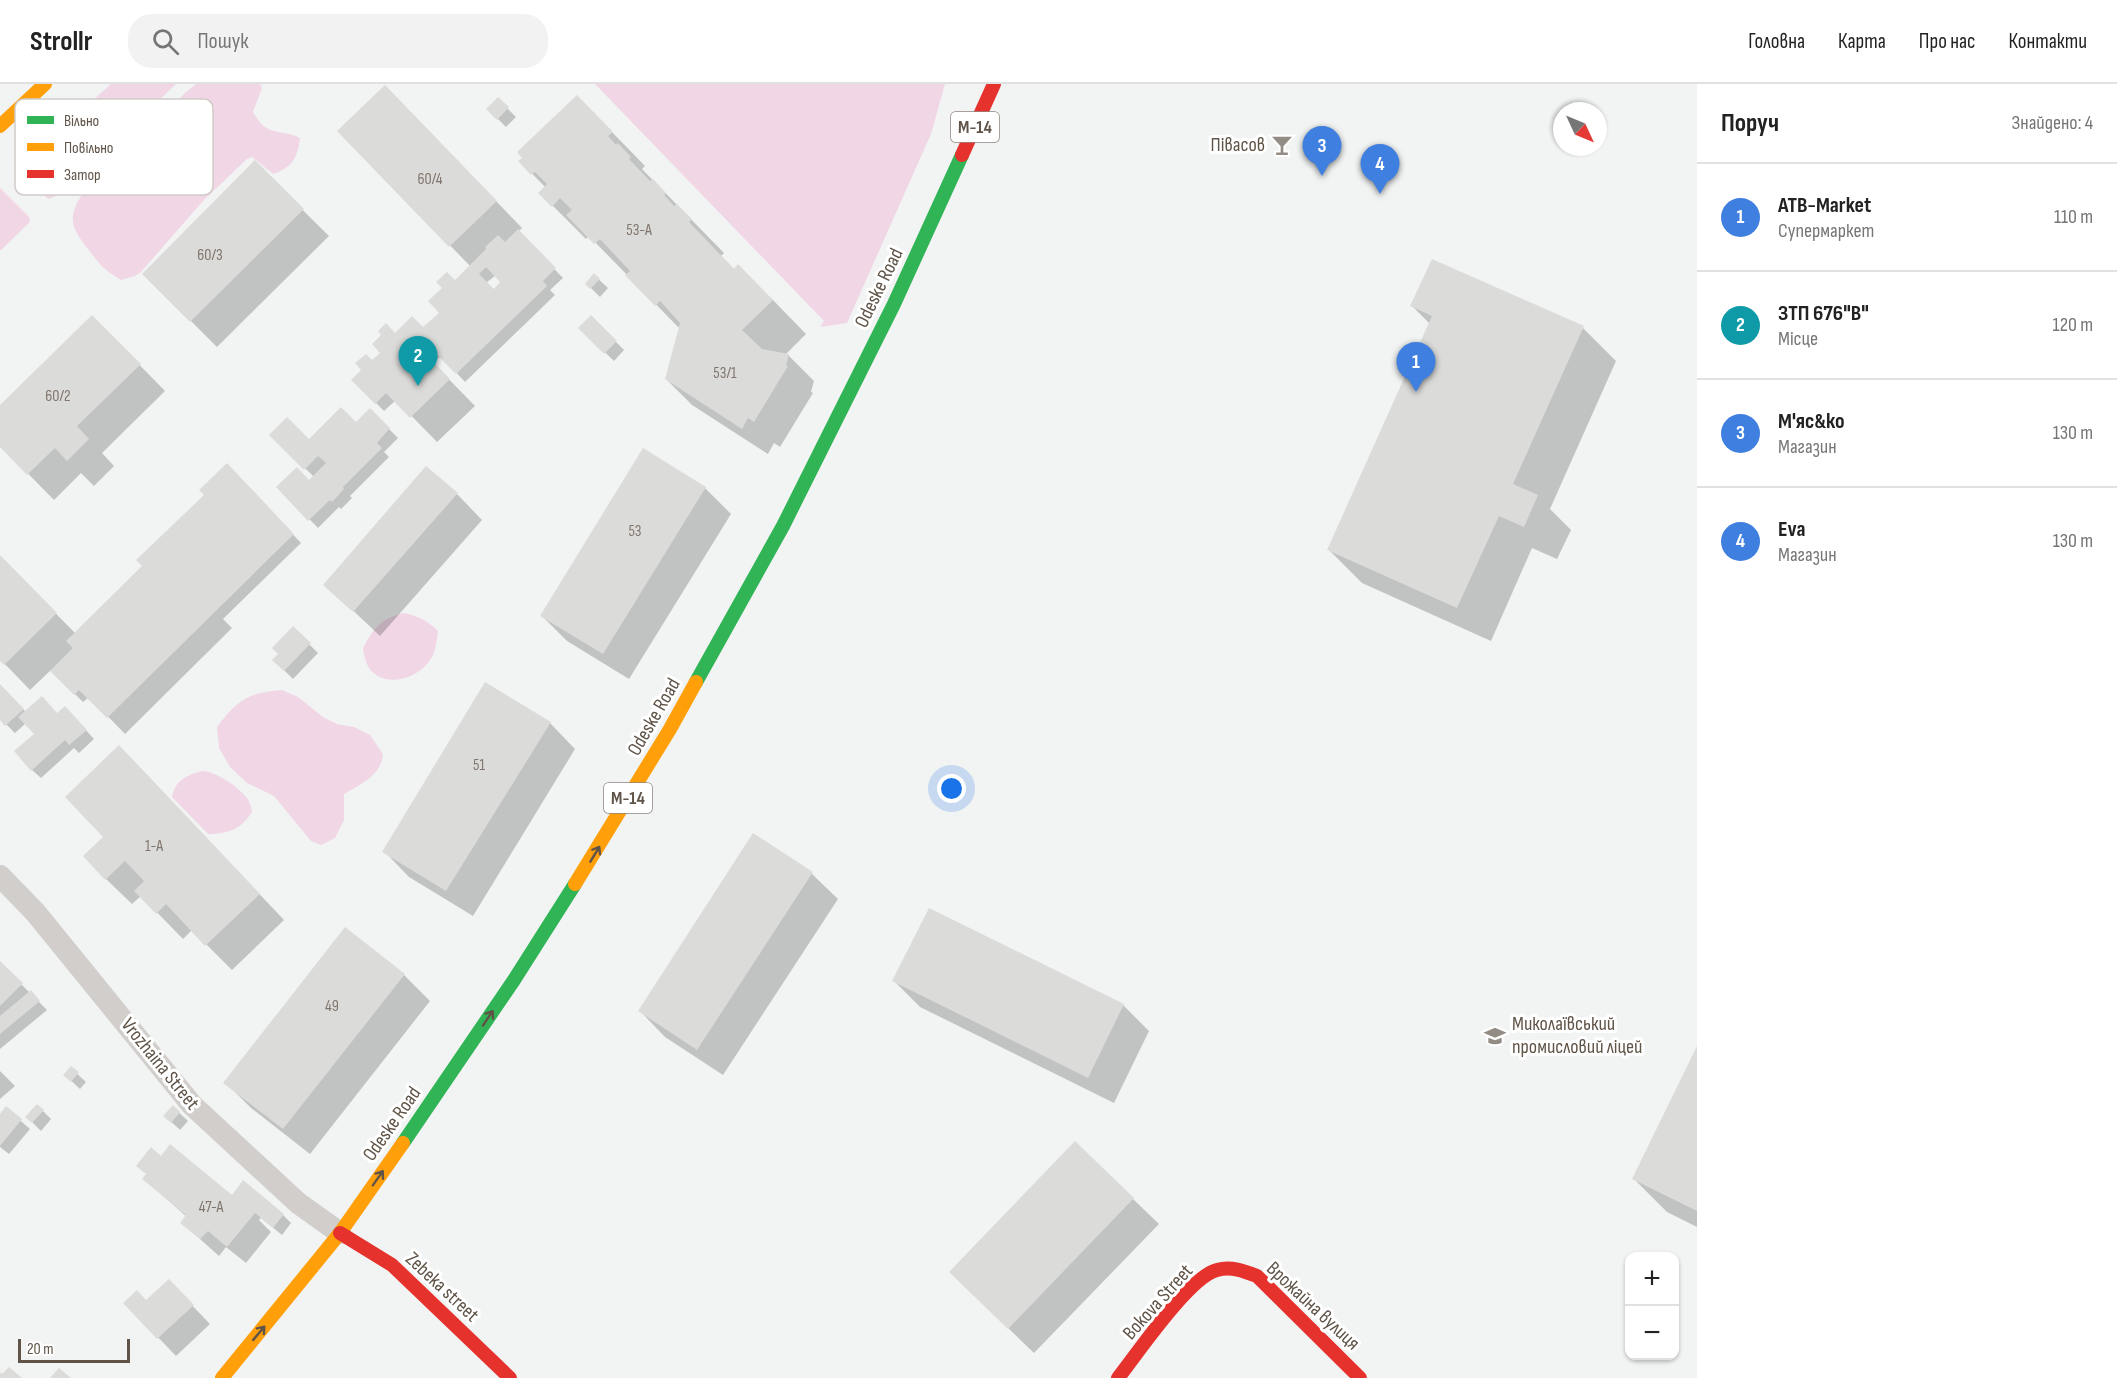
<!DOCTYPE html>
<html lang="uk">
<meta charset="utf-8">
<style>
:root{--surface:#fff;--page:#f2f2f2;--text:#222;--muted:#767676;--line:#e0e0e0;--accent:#b45309}
body{margin:0;font-family:"Sofia Sans Condensed",sans-serif;background:var(--page);color:var(--text)}
.controls{position:absolute;right:18px;bottom:18px;display:grid;overflow:hidden;border-radius:12px;box-shadow:0 2px 4px #0004}
.controls button{width:54px;height:54px;display:grid;place-items:center;padding:0;border:0;border-bottom:2px solid var(--line);background:var(--surface);color:var(--text);font:30px sans-serif}
.compass{position:absolute;left:1553px;top:18px;width:54px;height:54px;border-radius:50%;background:var(--surface);box-shadow:0 2px 4px #0004;rotate:134deg}
.scale{position:absolute;left:18px;bottom:15px;width:112px;box-sizing:border-box;padding-left:6px;border:3px solid #605448;border-top:0;font-size:16px;line-height:21px;white-space:nowrap;color:#605448;-webkit-text-stroke:4px #fff;paint-order:stroke}
.you{position:absolute;left:952px;top:705px;width:21px;height:21px;margin:-15px;border:4px solid #fff;border-radius:50%;background:#1a73e8;box-shadow:0 0 0 9px #1a73e833}
.badge{display:grid;place-items:center;width:39px;height:39px;border-radius:50%;background:var(--accent);color:#fff;font-size:20px;font-weight:700}
.pin{position:absolute;translate:-50% -50px;filter:drop-shadow(0 2px 3px #0008)}
.pin::after{content:'';position:absolute;top:32px;width:21px;height:18px;background:inherit;clip-path:polygon(0 0,100% 0,50% 100%)}
.list{margin:0;padding:0;list-style:none}
h2{display:flex;justify-content:space-between;align-items:center;height:78px;margin:0;padding:0 24px;font-size:26px}
h2 small{font-size:20px;font-weight:400;color:var(--muted)}
.list li{display:grid;grid-template-columns:39px 1fr auto;gap:18px;align-items:center;box-sizing:border-box;height:108px;padding:0 24px;border-top:2px solid var(--line)}
.list b{display:block;font-size:22px;white-space:nowrap}
.list p{margin:0;font-size:20px;white-space:nowrap;color:var(--muted)}
.list em{font-size:20px;font-style:normal;color:var(--muted)}
.icon{flex:none;width:33px;height:33px;fill:none;stroke:currentColor;stroke-width:2;stroke-linecap:round;stroke-linejoin:round}
.map{position:relative;flex:none;width:1697px;height:1294px;overflow:hidden}
header{display:flex;align-items:center;gap:36px;box-sizing:border-box;height:84px;padding:0 30px;background:var(--surface);border-bottom:2px solid var(--line)}
header strong{font-size:28px}
nav{display:flex;gap:33px;margin-inline-start:auto;font-size:21px}
.search{width:420px;height:54px;background:var(--page);display:flex;align-items:center;gap:15px;box-sizing:border-box;padding:0 21px;border-radius:24px;color:var(--muted);font-size:22px}
main{display:flex}
aside{flex:1;background:var(--surface)}
.map>svg:first-child{display:block}
.green{fill:#f1d7e6}
.shadow{fill:#0003;fill-rule:evenodd}
.building{fill:#dbdbda;fill-rule:evenodd}
.lines{fill:none;stroke-linecap:round;stroke-linejoin:round}
.lane{stroke:#d1cecc;stroke-width:22}
.fast{stroke:#30b455;stroke-width:14}
.slow{stroke:#ff9f0a;stroke-width:14}
.jam{stroke:#e5322d;stroke-width:14}
.oneway{stroke:#605448}
.labels{text-anchor:middle;dominant-baseline:central;stroke-width:6;stroke-linejoin:round;paint-order:stroke}
.number-label{font-size:16px;fill:#80766d}
.shield{fill:#fff;stroke:#90877f;stroke-width:1.5}
.shield-label{font-size:18px;font-weight:bold;fill:#605448}
.poi-label{font-size:20px;fill:#605448;stroke:#fff;text-anchor:end}
.street-label{font-size:20px;fill:#605448;stroke:#fff}
.key{fill:#fff;stroke:#cfccc8;stroke-width:1.5}
.key-label{font-size:16px;fill:#605448}
</style>
<header>
<strong>Strollr</strong>
<div class="search"><svg class="icon" aria-label="search" viewBox="0 0 24 24"><circle cx="10" cy="10" r="6"/><path d="M15 15l6 6"/></svg>Пошук</div>
<nav><a>Головна</a><a>Карта</a><a>Про нас</a><a>Контакти</a></nav>
</header>
<main>
<div class="map">
<svg width="1697" height="1294" viewBox="0 0 1697 1294">
<rect width="100%" height="100%" fill="#f2f3f3"/>
<g class="green">
<polygon points="111,0 176,0 63,108 49,115 46,113 21,87 22,80"/>
<path d="M 196,0 L 260,0 L 262,4 L 253,28 C 267,54 279,44 300,54 C 298,73 292,84 273,90 L 252,73 L 247,75 L 203,117 L 141,188 L 135,192 L 121,196 C 103,185 101,182 88,165 C 82,157 74,148 73,137 C 70,107 132,60 153,42 C 168,29 181,10 196,0 Z"/>
<polygon points="595,0 945,0 931,50 847,239 820,243 824,237"/>
<polygon points="0,104 30,134 29,139 0,167"/>
<path d="M 404,529 C 419,532 428,537 438,547 C 437,555 436,564 433,571 C 423,593 386,607 369,584 C 366,579 364,571 363,565 C 372,545 382,534 404,529 Z"/>
<path d="M 282,606 L 298,613 L 323,633 L 337,640 L 354,643 L 370,651 L 383,670 C 381,692 361,700 344,710 L 344,736 L 335,754 L 321,761 L 311,757 L 274,712 L 247,699 L 230,683 L 219,664 L 217,643 C 238,616 247,609 282,606 Z"/>
<path d="M 202,687 C 216,687 238,703 247,714 C 250,718 251,723 252,728 C 241,745 229,750 208,750 L 172,713 C 175,696 187,691 202,687 Z"/>
</g>
<g class="shadow">
<polygon points="498,15 516,33 506,43 488,25"/>
<path d="M 411,29 L 522,144 L 518,148 L 563,194 L 550,206 L 555,211 L 465,298 L 441,272 L 433,279 L 475,322 L 437,358 L 396,316 L 384,327 L 353,296 L 382,269 L 395,251 L 423,245 L 441,229 L 455,198 L 471,183 L 339,47 ZM 496,191 L 502,198 L 494,207 L 486,199 Z"/>
<polygon points="610,46 645,82 642,85 724,169 721,172 735,186 772,215 806,250 785,271 788,271 814,297 811,308 813,309 780,363 774,359 768,370 692,321 666,295 680,245 589,152 586,155 540,109 546,104 520,77"/>
<polygon points="255,79 329,152 217,263 144,190"/>
<polygon points="594,191 608,204 600,213 587,200"/>
<polygon points="1412,222 1583,244 1616,277 1550,425 1571,446 1557,475 1532,464 1491,557 1362,499 1329,466 1430,240"/>
<polygon points="591,233 624,266 614,277 580,244"/>
<polygon points="118,259 165,307 102,369 114,382 94,402 81,389 54,416 0,361 0,323"/>
<polygon points="370,326 398,354 384,368 389,373 350,412 352,414 341,425 339,423 318,444 278,403 310,398 314,393 272,351 309,357 356,340"/>
<path d="M 244,399 L 301,459 L 223,535 L 232,544 L 125,650 L 89,613 L 83,618 L 51,586 L 30,606 L 0,575 L 0,473 L 76,550 ZM 74,563 L 86,579 L 72,565 Z"/>
<polygon points="705,404 731,430 629,595 567,557 541,531"/>
<polygon points="457,410 482,436 380,552 325,500"/>
<polygon points="293,544 318,569 293,595 274,576 280,570"/>
<polygon points="0,602 26,628 73,632 94,655 79,669 74,664 41,694 32,686 36,650 26,639 15,649 0,634"/>
<polygon points="550,639 575,665 473,832 409,793 384,767"/>
<polygon points="145,689 284,836 232,886 192,846 183,855 141,812 132,820 106,795"/>
<polygon points="754,752 812,790 838,815 723,991 665,953 640,927"/>
<polygon points="346,845 404,891 430,917 310,1070 251,1024 225,998"/>
<polygon points="0,879 47,926 0,965"/>
<polygon points="894,897 1123,921 1149,947 1114,1019 920,923"/>
<polygon points="1697,966 1697,1143 1667,1128 1634,1095"/>
<polygon points="71,984 86,998 80,1005 65,991"/>
<polygon points="0,987 15,1002 0,1015"/>
<polygon points="173,1023 188,1037 180,1046 165,1032"/>
<polygon points="6,1024 30,1045 9,1070 0,1063 0,1032"/>
<polygon points="43,1027 51,1035 41,1047 27,1033"/>
<polygon points="161,1074 232,1113 283,1131 291,1139 282,1151 261,1134 259,1136 271,1148 246,1179 226,1163 219,1172 182,1139 187,1133 144,1095"/>
<polygon points="1133,1115 1159,1140 1034,1269 977,1214"/>
<polygon points="186,1215 210,1240 176,1272 125,1219"/>
</g>
<g class="building">
<polygon points="385,1 497,117 449,163 337,47"/>
<polygon points="577,11 613,48 608,52 616,61 618,59 631,73 629,75 650,97 653,95 666,109 664,111 674,122 677,120 692,135 689,138 734,185 738,180 773,216 742,246 762,265 789,270 786,281 788,282 754,338 748,334 742,345 665,295 680,239 660,217 655,222 625,191 630,187 600,155 594,160 566,131 572,126 560,114 552,123 538,109 547,100 535,88 531,91 518,77 522,74 517,68"/>
<polygon points="498,13 509,23 497,36 486,25"/>
<polygon points="255,76 304,125 190,238 142,190"/>
<path d="M 518,145 L 556,184 L 543,197 L 547,202 L 456,290 L 431,265 L 426,270 L 450,295 L 410,334 L 386,309 L 375,320 L 351,296 L 361,286 L 355,279 L 366,270 L 372,276 L 380,269 L 372,260 L 381,251 L 378,247 L 386,239 L 395,249 L 412,232 L 423,243 L 439,229 L 428,217 L 442,204 L 436,198 L 447,188 L 455,196 L 486,165 L 485,163 L 498,151 L 505,158 ZM 486,183 L 500,198 L 494,205 L 479,190 Z"/>
<polygon points="1432,175 1584,242 1513,400 1538,411 1524,443 1499,432 1457,524 1327,466 1432,232 1410,222"/>
<polygon points="594,189 600,195 590,205 585,200"/>
<polygon points="92,231 141,280 77,342 89,355 67,377 55,364 27,391 0,363 0,321"/>
<polygon points="591,231 617,257 604,270 578,244"/>
<polygon points="341,323 356,338 370,324 390,344 377,359 382,364 343,403 344,405 332,418 330,416 308,437 276,403 297,383 309,396 326,379 318,372 304,386 269,351 287,333 309,355"/>
<polygon points="643,364 706,403 603,570 540,532"/>
<polygon points="227,379 294,450 107,634 79,606 74,611 50,587 73,564 66,557 142,482 136,476 204,411 199,406"/>
<polygon points="426,382 458,409 353,528 323,501"/>
<polygon points="0,471 57,529 4,581 0,577"/>
<polygon points="293,542 311,559 284,587 272,576 278,570 272,564"/>
<polygon points="485,598 551,638 446,807 382,768"/>
<polygon points="0,600 24,625 5,642 0,636"/>
<polygon points="42,612 57,629 65,622 87,646 69,661 65,656 31,687 14,667 34,650 18,633"/>
<polygon points="119,661 260,810 205,862 166,820 156,830 134,807 144,797 125,777 105,796 83,772 103,753 65,713"/>
<polygon points="753,749 813,788 697,966 638,927"/>
<polygon points="929,824 1124,920 1088,994 892,897"/>
<polygon points="345,843 405,890 283,1045 223,999"/>
<polygon points="0,877 23,899 0,922"/>
<polygon points="31,906 40,917 0,950 0,932"/>
<polygon points="1697,962 1697,1127 1632,1095"/>
<polygon points="71,982 79,988 71,998 63,991"/>
<polygon points="37,1020 44,1026 32,1039 25,1033"/>
<polygon points="173,1021 180,1028 171,1039 163,1032"/>
<polygon points="6,1022 22,1035 0,1062 0,1030"/>
<polygon points="1075,1057 1134,1114 1008,1245 949,1188"/>
<polygon points="170,1060 232,1111 243,1096 284,1130 273,1144 255,1129 227,1163 208,1147 200,1155 180,1139 186,1131 142,1095 146,1090 136,1082 151,1063 161,1072"/>
<polygon points="169,1195 194,1221 157,1255 123,1219 137,1206 146,1216"/>
<polygon points="9,1283 22,1294 0,1294 0,1288 2,1290"/>
<polygon points="59,1284 71,1294 50,1294"/>
</g>
<g class="lines">
<polyline class="lane" points="0,792 35,828 192,1021 298,1119 340,1149"/>
<g class="fast">
<polyline points="696,598 783,442 894,220 962,71"/>
<polyline points="403,1059 514,896 575,800"/>
</g>
<g class="slow">
<polyline points="0,42 45,0"/>
<polyline points="575,800 670,645 696,598"/>
<polyline points="222,1294 340,1149 403,1059"/>
</g>
<g class="jam">
<polyline points="962,71 994,0"/>
<polyline points="340,1149 392,1181 510,1294"/>
<path d="M 1118,1294 C 1137,1270 1189,1193 1217,1186 C 1231,1182 1244,1187 1257,1192 L 1360,1294"/>
</g>
</g>
<defs><path id="oneway-shaft" d="M-6 0H5M1.5-3L5.5 0L1.5 3" fill="none" stroke-width="1.6" stroke-linecap="round" stroke-linejoin="round" transform="scale(1.5)"/></defs>
<g class="oneway">
<use href="#oneway-shaft" transform="translate(595 770) rotate(-59)"/>
<use href="#oneway-shaft" transform="translate(488 934) rotate(-56)"/>
<use href="#oneway-shaft" transform="translate(378 1094) rotate(-55)"/>
<use href="#oneway-shaft" transform="translate(259 1249) rotate(-50)"/>
</g>
<defs>
<symbol id="bar-bare" viewBox="-9 -9 18 18"><path d="M-6-5H6L.8 .8V4.5H3.5V6h-7V4.5H-.8V.8Z" fill="#938c84" stroke="#fff" stroke-width="2.5" paint-order="stroke"/></symbol>
<symbol id="school-bare" viewBox="-9 -9 18 18"><path d="M0-5L7-2L0 1L-7-2ZM-4 1L0 2.5L4 1V4Q0 6-4 4Z" fill="#938c84" stroke="#fff" stroke-width="2.5" paint-order="stroke"/></symbol>
</defs>
<g fill-rule="evenodd">
<use href="#bar-bare" x="1267" y="46" width="30" height="30"/>
<use href="#school-bare" x="1480" y="937" width="30" height="30"/>
</g>
<g class="labels">
<g class="number-label">
<text x="430" y="95">60/4</text>
<text x="639" y="146">53-А</text>
<text x="210" y="171">60/3</text>
<text x="725" y="289">53/1</text>
<text x="58" y="312">60/2</text>
<text x="635" y="447">53</text>
<text x="479" y="681">51</text>
<text x="154" y="762">1-А</text>
<text x="332" y="922">49</text>
<text x="211" y="1123">47-А</text>
</g>
<g class="shield">
<rect x="951" y="28" width="48" height="30" rx="4.5"/>
<rect x="604" y="699" width="48" height="30" rx="4.5"/>
</g>
<g class="shield-label">
<text x="975" y="43">М-14</text>
<text x="628" y="714">М-14</text>
</g>
<g class="poi-label">
<text x="1265" y="61">Півасов</text>
<text x="1512" y="940" text-anchor="start">Миколаївський<tspan x="1512" dy="23">промисловий ліцей</tspan></text>
</g>
<g class="street-label">
<text transform="translate(879 204) rotate(-64)">Odeske Road</text>
<text transform="translate(654 633) rotate(-60)">Odeske Road</text>
<text transform="translate(160 980) rotate(51)">Vrozhaina Street</text>
<text transform="translate(392 1040) rotate(-55)">Odeske Road</text>
<text transform="translate(442 1203) rotate(43)">Zebeka street</text>
<text transform="translate(1158 1218) rotate(-48)">Bokova Street</text>
<text transform="translate(1313 1222) rotate(43)">Врожайна вулиця</text>
</g>
</g>
<rect x="15" y="15" width="198" height="96" rx="9" class="key"/>
<rect x="27" y="32" width="27" height="8" fill="#30b455"/>
<rect x="27" y="59" width="27" height="8" fill="#ff9f0a"/>
<rect x="27" y="86" width="27" height="8" fill="#e5322d"/>
<g class="key-label">
<text x="64" y="42">Вільно</text>
<text x="64" y="69">Повільно</text>
<text x="64" y="96">Затор</text>
</g>
</svg>
<div class="controls">
<button>+</button>
<button>−</button>
</div>
<svg class="compass" viewBox="-18 -18 36 36"><path d="M0-13l5 13h-10z" fill="#e53935"/><path d="M0 13l5-13h-10z" fill="#767676"/></svg>
<div class="scale">20 m</div>
<div class="you"></div>
<div class="pin badge" style="left:1416px;top:308px;background:#3f7fe0">1</div>
<div class="pin badge" style="left:418px;top:302px;background:#0f9aa8">2</div>
<div class="pin badge" style="left:1322px;top:92px;background:#3f7fe0">3</div>
<div class="pin badge" style="left:1380px;top:110px;background:#3f7fe0">4</div>
</div>
<aside>
<h2>Поруч<small>Знайдено: 4</small></h2>
<ul class="list">
<li><span class="badge" style="background:#3f7fe0">1</span><div><b>ATB-Market</b><p>Супермаркет</p></div><em>110 m</em></li>
<li><span class="badge" style="background:#0f9aa8">2</span><div><b>ЗТП 676&quot;В&quot;</b><p>Місце</p></div><em>120 m</em></li>
<li><span class="badge" style="background:#3f7fe0">3</span><div><b>М'яс&amp;ко</b><p>Магазин</p></div><em>130 m</em></li>
<li><span class="badge" style="background:#3f7fe0">4</span><div><b>Eva</b><p>Магазин</p></div><em>130 m</em></li>
</ul>
</aside>
</main>
